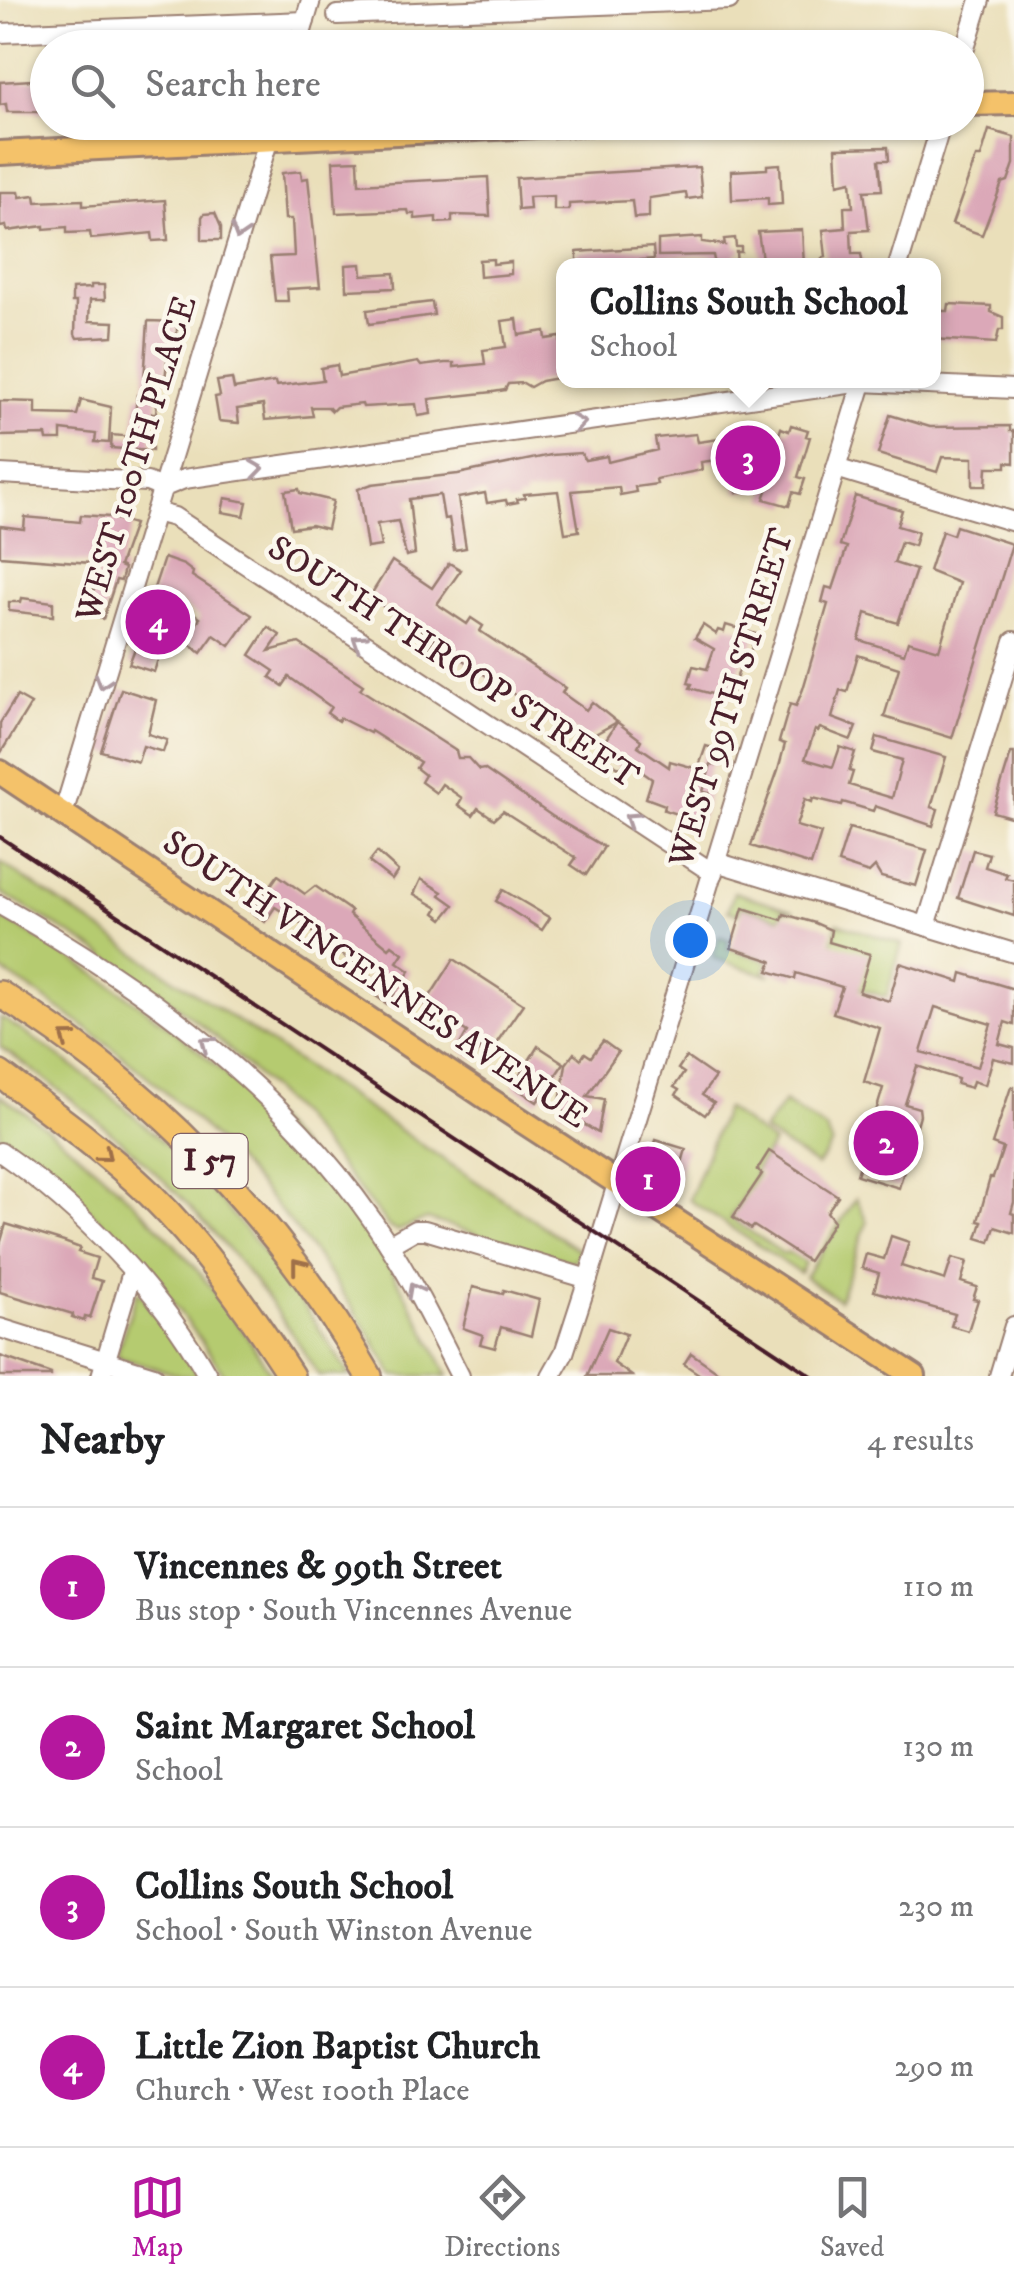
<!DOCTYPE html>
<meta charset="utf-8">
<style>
:root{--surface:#fff;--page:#f6f6f6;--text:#202124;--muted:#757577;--line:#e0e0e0;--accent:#b5179e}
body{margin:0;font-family:"IM FELL DW Pica",serif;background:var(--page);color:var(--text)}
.you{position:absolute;left:690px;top:940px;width:35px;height:35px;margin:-25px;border:8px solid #fff;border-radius:50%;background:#1a73e8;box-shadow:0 0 0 15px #1a73e833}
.badge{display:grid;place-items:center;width:65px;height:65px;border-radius:50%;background:var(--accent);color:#fff;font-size:32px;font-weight:700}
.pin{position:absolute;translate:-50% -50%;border:5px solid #fff;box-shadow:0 2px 10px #0006}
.popup{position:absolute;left:556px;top:258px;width:385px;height:130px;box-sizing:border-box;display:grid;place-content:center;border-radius:20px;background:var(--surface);filter:drop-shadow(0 2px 8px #0005);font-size:32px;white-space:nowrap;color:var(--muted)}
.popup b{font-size:38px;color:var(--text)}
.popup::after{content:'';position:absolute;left:50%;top:100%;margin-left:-20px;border:20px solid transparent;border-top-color:var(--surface)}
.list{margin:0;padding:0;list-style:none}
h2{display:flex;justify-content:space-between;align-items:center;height:130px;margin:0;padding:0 40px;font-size:42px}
h2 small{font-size:32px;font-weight:400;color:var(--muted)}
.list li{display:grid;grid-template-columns:65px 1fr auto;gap:30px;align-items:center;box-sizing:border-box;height:160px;padding:0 40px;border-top:2px solid var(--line)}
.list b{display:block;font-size:38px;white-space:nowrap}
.list p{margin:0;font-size:32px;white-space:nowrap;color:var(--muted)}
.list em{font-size:32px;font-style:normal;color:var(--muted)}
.icon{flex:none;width:55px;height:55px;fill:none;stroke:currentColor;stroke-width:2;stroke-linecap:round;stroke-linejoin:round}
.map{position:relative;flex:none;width:1014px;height:1376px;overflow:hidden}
.search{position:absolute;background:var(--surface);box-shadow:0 2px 8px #0004;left:30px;right:30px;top:30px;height:110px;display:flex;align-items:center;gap:25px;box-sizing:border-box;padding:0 35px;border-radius:55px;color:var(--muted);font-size:38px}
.sheet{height:770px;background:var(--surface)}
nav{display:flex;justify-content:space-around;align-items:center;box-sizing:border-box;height:140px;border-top:2px solid var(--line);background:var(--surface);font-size:28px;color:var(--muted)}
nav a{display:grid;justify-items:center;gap:5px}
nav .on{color:var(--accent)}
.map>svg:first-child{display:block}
.green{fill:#b5cb6f;stroke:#80754d;stroke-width:2.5}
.building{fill:#dba8b8;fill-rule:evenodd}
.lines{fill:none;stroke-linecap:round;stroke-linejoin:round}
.minor-casing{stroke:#9a7f72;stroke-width:22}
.major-casing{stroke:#9a7f72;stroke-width:28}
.highway-casing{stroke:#9a7f72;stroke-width:30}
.minor{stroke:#fff;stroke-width:18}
.major{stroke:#f4c26a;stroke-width:22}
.highway{stroke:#f4c26a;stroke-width:25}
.rail{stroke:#4a1f2b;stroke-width:4}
.oneway{stroke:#ae9aa0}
.oneway2{stroke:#9f704a}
.labels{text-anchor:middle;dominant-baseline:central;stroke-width:9;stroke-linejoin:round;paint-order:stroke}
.shield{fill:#fbf7ec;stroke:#7f6065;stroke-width:2.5}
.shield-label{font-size:32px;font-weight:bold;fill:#4a1f2b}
.street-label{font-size:35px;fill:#4a1f2b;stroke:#fbf7ec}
</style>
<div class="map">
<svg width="1014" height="1376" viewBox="0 0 1014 1376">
<rect width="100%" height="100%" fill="#fbf7ec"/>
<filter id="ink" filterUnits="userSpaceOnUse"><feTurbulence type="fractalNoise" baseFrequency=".01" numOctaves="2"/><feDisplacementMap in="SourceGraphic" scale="20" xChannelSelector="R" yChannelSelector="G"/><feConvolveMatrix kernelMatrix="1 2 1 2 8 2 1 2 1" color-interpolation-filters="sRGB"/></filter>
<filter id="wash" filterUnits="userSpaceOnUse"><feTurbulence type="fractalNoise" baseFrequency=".0048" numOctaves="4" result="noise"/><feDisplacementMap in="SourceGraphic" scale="40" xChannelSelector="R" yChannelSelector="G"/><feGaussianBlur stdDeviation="2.25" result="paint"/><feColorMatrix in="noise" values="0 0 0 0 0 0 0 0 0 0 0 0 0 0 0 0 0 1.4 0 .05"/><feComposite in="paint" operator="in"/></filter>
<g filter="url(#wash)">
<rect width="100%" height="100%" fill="#eadfba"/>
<g class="green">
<polygon points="0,862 580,1251 574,1261 567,1261 427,1219 397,1231 390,1228 297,1114 217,1038 172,1002 85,943 0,892"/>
<polygon points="734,892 795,911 783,910 780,918 742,906 738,914 728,911"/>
<path d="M 0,917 C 142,994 279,1102 370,1237 C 400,1281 425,1328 448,1376 L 394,1376 C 300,1208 164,1070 0,970 Z"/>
<polygon points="837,923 902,944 886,997 823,977"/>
<polygon points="719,936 729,940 727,948 768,961 765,971 770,976 713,958"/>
<path d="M 0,1017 C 146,1106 261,1231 350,1376 L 319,1376 C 239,1241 128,1135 0,1047 Z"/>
<path d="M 0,1095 C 107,1167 207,1264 272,1376 L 225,1376 C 164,1283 92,1200 0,1137 Z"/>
<polygon points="784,1102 826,1129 832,1144 817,1166 763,1131"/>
<polygon points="725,1108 773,1143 754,1172 757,1175 730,1218 784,1254 787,1252 805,1263 800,1273 689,1200"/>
<polygon points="856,1198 867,1222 839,1300 805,1277"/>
<polygon points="137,1292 141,1294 199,1376 182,1376 118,1357 118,1349"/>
</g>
<g id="blocks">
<g class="building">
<polygon points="912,33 914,48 881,48 880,37"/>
<polygon points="48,79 48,112 7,112 6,104 0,105 0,82"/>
<polygon points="989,130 1014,137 1014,164 1008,181 1002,183 982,235 952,224 976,157 981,157"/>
<polygon points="888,147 889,160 879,160 882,190 864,191 869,230 851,231 852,254 861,254 863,266 823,266 822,258 826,257 823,230 845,228 844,207 853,207 851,181 838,184 836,148"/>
<polygon points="358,160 359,184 488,177 490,216 452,215 452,222 436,223 436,217 415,219 415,214 409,214 408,210 336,213 333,161"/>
<polygon points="780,164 782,204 768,205 768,198 732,200 731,171 767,169 767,165"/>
<polygon points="699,167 702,197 687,199 686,193 649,198 649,217 634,218 632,201 569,204 569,210 554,210 554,196 529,197 530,209 518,210 516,178"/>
<polygon points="301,171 302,179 308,178 320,287 287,289 288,301 275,301 270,257 294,256 292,219 285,219 282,173"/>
<polygon points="0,192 19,192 20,197 35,195 36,202 83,200 83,206 165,200 168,240 153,241 152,233 91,239 90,232 67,233 67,227 44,229 44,226 7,231 6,226 0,227"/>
<polygon points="215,213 221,227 221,240 202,240 202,217 204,214"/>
<polygon points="802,230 804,266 763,266 758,232"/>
<polygon points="702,237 702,242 725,245 724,239 735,238 736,247 741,247 741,252 736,252 737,266 715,266 713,255 658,256 658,240"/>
<polygon points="653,247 654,259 577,266 577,252"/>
<polygon points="493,259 493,264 511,262 511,274 480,277 479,260"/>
<polygon points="361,264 362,275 394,273 395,288 347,290 346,265"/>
<polygon points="91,285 104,285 105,300 90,300 89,321 114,322 113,336 77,338 75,334 76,302 72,302 72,289 91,288"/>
<polygon points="432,302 434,315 369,324 367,310"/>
<polygon points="949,304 991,306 991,312 1003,317 1003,330 999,330 996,343 933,339 933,311 948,311"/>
<polygon points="517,319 519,335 545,331 546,339 560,337 563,377 541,381 530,387 523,383 508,384 505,390 493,392 429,399 431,414 418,416 416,404 363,407 362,404 336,407 332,411 328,407 311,407 313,416 265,420 263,405 237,409 239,423 219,421 215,397 220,396 217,381 232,379 234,389 275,382 276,386 323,380 321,368 337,365 339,376 418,362 421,366 445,363 454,363 454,367 485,364 483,350 506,347 502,321"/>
<polygon points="148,321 177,322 177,340 169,340 165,381 159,381 156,413 152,413 152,451 111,448 112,435 133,437 137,395 143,396"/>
<polygon points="81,400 111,407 109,443 95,442 96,434 61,430 61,440 47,440 46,435 0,436 0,401 36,402 36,414 77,415"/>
<polygon points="890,415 930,427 1010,426 1010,431 1014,431 1014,463 1006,462 1006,467 987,467 986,486 973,486 973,458 942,457 937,472 878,454"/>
<polygon points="791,425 808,430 806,436 810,437 798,477 805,479 800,494 793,492 789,506 764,499 768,488 737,492 732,458 701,462 702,470 656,479 657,484 635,487 636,492 620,495 619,487 572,491 579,531 565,533 558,491 524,494 525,498 517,499 518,502 507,504 506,500 487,503 485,493 458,498 466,548 454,550 449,518 444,519 440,495 409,499 415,554 406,556 398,521 377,524 381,546 367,548 358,489 372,484 458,474 551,455 581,453 585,460 607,456 608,462 657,450 655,438 696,434 698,442 733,437 732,433 760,429 767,476 781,428 789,431"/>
<polygon points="299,489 300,493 333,501 327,529 311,525 291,528 285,491"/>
<polygon points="855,496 902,510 897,526 918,532 914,546 901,542 894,563 916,570 898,623 866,613 859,640 904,654 908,641 939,650 959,583 929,571 942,531 953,535 956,526 1012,544 952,738 884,717 899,668 858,655 847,692 840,690 832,718 856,727 851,740 820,728 818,731 815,730 805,759 833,767 840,747 855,752 849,771 853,772 849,785 892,798 902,760 873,752 877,737 946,757 931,807 938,809 933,826 875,806 873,811 843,802 842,805 813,798 812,802 805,799 796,826 821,833 811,865 751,846 778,770 785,744 779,742 790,704 796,706 803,689 828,604 822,602 826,587 833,589 847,547 840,545"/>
<polygon points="225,498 247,502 244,516 222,512"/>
<polygon points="81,515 110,517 134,524 119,566 124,568 121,581 116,580 103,619 87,613 98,575 89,574 90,563 0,556 0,526 24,529 25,517 80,522"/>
<polygon points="164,558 184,565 193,572 192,576 252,615 230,646 214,635 201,653 184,640 200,618 177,601 154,672 129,664 149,612 140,609 144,598 150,600"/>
<polygon points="392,561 432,588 449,563 461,570 437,604 467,624 471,618 483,626 480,631 565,688 562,693 586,710 592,702 617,722 577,744 577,733 531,701 528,704 448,650 443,657 428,648 435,638 374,601 372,593"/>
<polygon points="22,598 53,602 53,616 9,611 9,602 21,602"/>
<polygon points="703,625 716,634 718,630 724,632 726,625 756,634 748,659 743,657 730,699 690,688 692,684 688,683 693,666 707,669 714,649 695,638"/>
<polygon points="268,627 280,635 269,651 299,643 363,685 360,689 456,751 458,758 468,758 479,770 484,769 552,816 604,847 586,875 571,865 576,858 503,811 494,819 478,808 473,815 458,805 462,798 442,784 436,793 421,782 425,775 416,768 420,762 371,731 370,733 340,718 338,721 327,713 331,707 289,677 283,686 270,677 274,671 250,655"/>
<polygon points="121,689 156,700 148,734 167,740 163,752 143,746 138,762 101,751"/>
<polygon points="17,696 31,704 0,754 0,723"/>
<polygon points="617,722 641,740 638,746 669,767 670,761 698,769 706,746 721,750 716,765 711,764 703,792 709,793 700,824 679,818 680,815 664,810 665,805 646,798 652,779 628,762 620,768 601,755 603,753 599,750"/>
<polygon points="1011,753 1014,753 1014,818 993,812"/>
<polygon points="849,828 927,850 916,886 881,877 875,867 869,873 838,863"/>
<polygon points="973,850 989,854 985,867 1007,874 1005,878 1014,880 1014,916 958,898"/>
<polygon points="377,852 398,871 392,880 369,862"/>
<polygon points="278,875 305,894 315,886 351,911 349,915 389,948 392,945 403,953 397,962 410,971 387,1004 362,986 370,975 303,925 275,907 265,922 252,912"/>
<polygon points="421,879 442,892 440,895 454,905 443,919 435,913 438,908 414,894"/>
<polygon points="503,890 550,918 542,930 496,901"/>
<path d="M 743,908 L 782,920 L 784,914 L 815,923 L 831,930 L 829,942 L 870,954 L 859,992 L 889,1001 L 900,963 L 960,982 L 962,973 L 1014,989 L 1014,1025 L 1005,1022 L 999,1044 L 1014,1048 L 1014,1063 L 993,1058 L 985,1085 L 973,1081 L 971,1088 L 957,1084 L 958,1079 L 917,1066 L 905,1104 L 919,1108 L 920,1115 L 899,1188 L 857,1175 L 883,1088 L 864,1082 L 880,1028 L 833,1013 L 842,987 L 796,973 L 795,979 L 768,971 L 772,961 L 731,948 ZM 935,1007 L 991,1024 L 978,1067 L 921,1052 Z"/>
<polygon points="454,959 523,1004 493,1048 484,1043 474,1058 458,1048 467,1032 425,1004"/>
<polygon points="603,1041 618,1052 587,1096 604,1099 598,1133 559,1109 566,1064 574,1053 581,1059 585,1053 591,1057"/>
<polygon points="538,1046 564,1063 537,1102 513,1086"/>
<polygon points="686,1057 715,1077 702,1095 714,1103 705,1115 676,1095 679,1090 674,1087 684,1073 678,1069"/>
<polygon points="1011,1087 1014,1087 1014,1202 1011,1213 1014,1214 1014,1233 995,1227 990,1242 977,1238 982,1222 978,1221 990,1178 993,1178 1003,1148 992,1144"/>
<polygon points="656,1140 686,1149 675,1187 658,1182 660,1177 646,1173"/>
<polygon points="769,1151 838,1196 827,1212 834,1221 808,1261 754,1226 751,1229 733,1217 762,1174 757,1170"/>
<polygon points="6,1224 64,1242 80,1248 78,1252 97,1258 91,1278 102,1281 90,1318 85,1317 84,1321 72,1317 73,1314 0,1292 0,1245"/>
<polygon points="891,1236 909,1242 901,1266 945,1280 952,1258 967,1262 961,1282 977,1287 973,1299 978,1300 968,1331 951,1326 955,1314 874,1291 879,1273 862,1268 866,1254 884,1259"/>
<polygon points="473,1287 503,1294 504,1290 539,1300 531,1336 501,1327 495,1348 480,1344 483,1335 463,1328"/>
<polygon points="608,1328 626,1334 614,1363 632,1376 587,1376"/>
<polygon points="691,1353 724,1376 702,1376 684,1364"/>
<polygon points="0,1356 51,1374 51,1376 0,1376"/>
</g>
</g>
</g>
<g filter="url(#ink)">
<use href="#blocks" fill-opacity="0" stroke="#9a7f72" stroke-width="2.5"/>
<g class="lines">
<defs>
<g id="minor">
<polyline points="337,15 729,0"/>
<polyline points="0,33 305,21"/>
<polyline points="297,48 311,0"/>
<polyline points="965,48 980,0"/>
<polyline points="898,266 942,122"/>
<polyline points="836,468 1014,522"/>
<polyline points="0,474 147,482 162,488 184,479 862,382 1014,389"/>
<polyline points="155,512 174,517 713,873"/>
<polyline points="63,814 274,122"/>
<polyline points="716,862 1014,953"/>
<path d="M 0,905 C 151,990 292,1095 387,1242 C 414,1284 437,1331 460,1376"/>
<polyline points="926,926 1014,641"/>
<path d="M 0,1152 C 82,1209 159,1289 208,1376"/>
<polyline points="389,1245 415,1230 425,1230 588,1279"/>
<polyline points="0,1328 154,1376"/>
<polyline points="101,1376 132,1272"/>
<polyline points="551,1376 564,1353 588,1279 863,380"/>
<polyline points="999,1376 1014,1326"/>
</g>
<g id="major">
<polyline points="966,104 1014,103"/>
<polyline points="0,153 616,122"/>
<polyline points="0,772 487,1098 914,1376"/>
</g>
<g id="highway">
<path d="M 0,994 C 155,1089 278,1219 369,1376"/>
<path d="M 0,1074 C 51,1112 104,1150 150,1194 C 204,1247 250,1313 291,1376"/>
</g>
</defs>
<use href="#minor" class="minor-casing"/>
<use href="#major" class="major-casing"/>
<use href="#highway" class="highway-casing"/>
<use href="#minor" class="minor"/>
<use href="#major" class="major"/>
<use href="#highway" class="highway"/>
<polyline class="rail" points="0,837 812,1376"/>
</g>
<defs><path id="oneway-chevron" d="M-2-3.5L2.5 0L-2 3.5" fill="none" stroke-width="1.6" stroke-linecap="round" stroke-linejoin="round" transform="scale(2.5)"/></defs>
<g class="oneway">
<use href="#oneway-chevron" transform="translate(239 233) rotate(107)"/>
<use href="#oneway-chevron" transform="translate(579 423) rotate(-8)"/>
<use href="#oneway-chevron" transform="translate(257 469) rotate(-8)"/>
<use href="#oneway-chevron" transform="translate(359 641) rotate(-147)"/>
<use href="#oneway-chevron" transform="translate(103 682) rotate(107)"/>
<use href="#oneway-chevron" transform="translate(631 819) rotate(-147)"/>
<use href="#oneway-chevron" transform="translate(207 1043) rotate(-143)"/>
<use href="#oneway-chevron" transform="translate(414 1290) rotate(-118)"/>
</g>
<g class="oneway2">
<use href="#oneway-chevron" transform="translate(67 1038) rotate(-143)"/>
<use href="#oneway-chevron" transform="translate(105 1155) rotate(39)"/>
<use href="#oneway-chevron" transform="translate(298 1265) rotate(-128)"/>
</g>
</g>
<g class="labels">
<rect class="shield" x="172.5" y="1134" width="75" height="54" rx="8"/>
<g class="shield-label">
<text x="210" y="1161">I 57</text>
</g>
<g class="street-label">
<text transform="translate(137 459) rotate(-73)">WEST 100TH PLACE</text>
<text transform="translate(453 663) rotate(33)">SOUTH THROOP STREET</text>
<text transform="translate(732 698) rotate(-73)">WEST 99TH STREET</text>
<text transform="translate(375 980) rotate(34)">SOUTH VINCENNES AVENUE</text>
</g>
</g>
</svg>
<div class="you"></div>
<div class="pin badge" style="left:648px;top:1179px">1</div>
<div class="pin badge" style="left:886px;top:1143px">2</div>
<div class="pin badge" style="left:748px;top:458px">3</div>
<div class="popup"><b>Collins South School</b>School</div>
<div class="pin badge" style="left:158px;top:622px">4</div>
<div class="search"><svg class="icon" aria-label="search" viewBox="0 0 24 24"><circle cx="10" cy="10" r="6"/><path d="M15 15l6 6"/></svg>Search here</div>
</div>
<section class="sheet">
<h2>Nearby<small>4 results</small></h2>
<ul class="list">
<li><span class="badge">1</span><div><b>Vincennes &amp; 99th Street</b><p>Bus stop · South Vincennes Avenue</p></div><em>110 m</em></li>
<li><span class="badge">2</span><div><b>Saint Margaret School</b><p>School</p></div><em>130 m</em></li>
<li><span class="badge">3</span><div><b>Collins South School</b><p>School · South Winston Avenue</p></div><em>230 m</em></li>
<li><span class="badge">4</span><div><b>Little Zion Baptist Church</b><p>Church · West 100th Place</p></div><em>290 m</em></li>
</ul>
</section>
<nav>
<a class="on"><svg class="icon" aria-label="map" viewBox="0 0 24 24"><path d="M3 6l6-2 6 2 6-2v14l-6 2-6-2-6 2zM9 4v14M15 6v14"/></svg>Map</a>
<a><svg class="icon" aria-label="directions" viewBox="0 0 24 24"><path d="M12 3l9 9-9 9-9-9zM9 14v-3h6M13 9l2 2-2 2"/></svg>Directions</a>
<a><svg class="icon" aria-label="saved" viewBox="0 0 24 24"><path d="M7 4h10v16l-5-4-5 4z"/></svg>Saved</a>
</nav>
